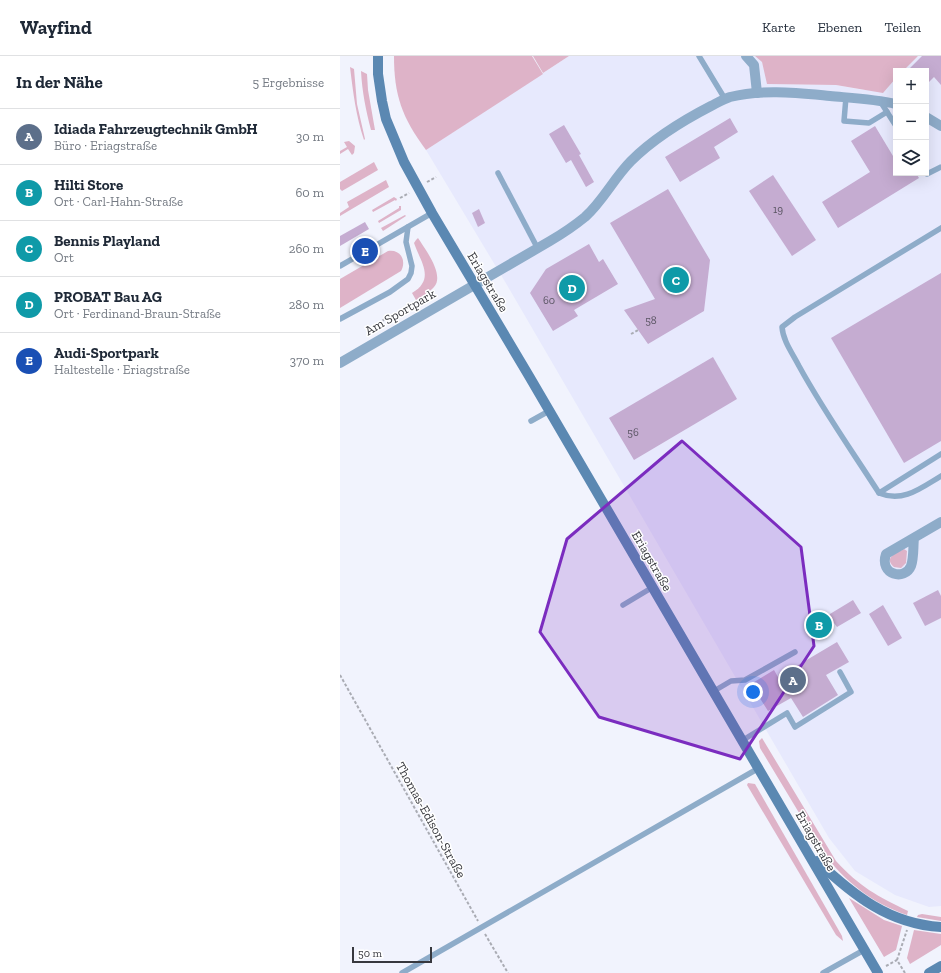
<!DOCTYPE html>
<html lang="de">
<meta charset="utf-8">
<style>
:root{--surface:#fff;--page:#f2f2f3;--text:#1f2937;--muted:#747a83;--line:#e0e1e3;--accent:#d93025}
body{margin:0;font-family:"Zilla Slab",serif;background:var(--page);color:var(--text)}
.controls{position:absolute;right:12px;top:12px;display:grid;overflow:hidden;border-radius:0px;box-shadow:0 4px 16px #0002}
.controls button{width:36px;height:36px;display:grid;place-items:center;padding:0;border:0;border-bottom:1px solid var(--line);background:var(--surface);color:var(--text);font:20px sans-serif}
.scale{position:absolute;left:12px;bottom:10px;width:80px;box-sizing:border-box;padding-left:4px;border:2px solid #37383e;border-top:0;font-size:11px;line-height:14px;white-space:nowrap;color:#37383e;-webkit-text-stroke:3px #fff;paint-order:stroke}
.you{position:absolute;left:413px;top:636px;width:14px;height:14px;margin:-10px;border:3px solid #fff;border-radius:50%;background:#1a73e8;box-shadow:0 0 0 6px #1a73e833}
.badge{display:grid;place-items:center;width:26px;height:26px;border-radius:50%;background:var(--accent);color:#fff;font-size:13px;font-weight:700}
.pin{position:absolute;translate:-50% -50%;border:2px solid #fff;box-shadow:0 1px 4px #0006}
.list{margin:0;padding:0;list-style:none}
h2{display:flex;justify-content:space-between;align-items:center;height:52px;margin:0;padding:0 16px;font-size:17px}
h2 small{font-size:13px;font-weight:400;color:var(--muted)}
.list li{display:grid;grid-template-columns:26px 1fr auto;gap:12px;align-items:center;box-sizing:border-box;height:56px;padding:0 16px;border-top:1px solid var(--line)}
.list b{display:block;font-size:15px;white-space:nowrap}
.list p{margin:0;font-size:13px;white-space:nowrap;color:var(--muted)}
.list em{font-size:13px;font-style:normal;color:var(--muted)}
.icon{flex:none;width:22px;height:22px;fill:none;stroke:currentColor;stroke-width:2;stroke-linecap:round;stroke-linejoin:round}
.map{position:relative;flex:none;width:601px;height:917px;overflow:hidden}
header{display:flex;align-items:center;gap:24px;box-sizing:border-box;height:56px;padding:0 20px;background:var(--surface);border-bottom:1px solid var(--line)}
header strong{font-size:19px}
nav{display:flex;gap:22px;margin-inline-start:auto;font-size:14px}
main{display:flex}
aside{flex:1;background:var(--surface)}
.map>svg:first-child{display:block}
.built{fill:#e7e9fd}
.green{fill:#deb3c8}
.building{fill:#c5acd1}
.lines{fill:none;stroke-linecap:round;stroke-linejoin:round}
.path{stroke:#aaacb4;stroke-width:2;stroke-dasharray:3 2;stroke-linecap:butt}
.lane{stroke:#8eacc9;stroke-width:5.5}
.street{stroke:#8eacc9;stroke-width:10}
.secondary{stroke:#5b88b2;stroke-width:10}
.marked{fill:#7b2cbf;fill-opacity:0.2;stroke:#7b2cbf;stroke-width:3;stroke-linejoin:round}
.labels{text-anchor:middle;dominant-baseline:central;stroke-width:3;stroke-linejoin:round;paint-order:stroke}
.number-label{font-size:11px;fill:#5a5563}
.street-label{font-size:13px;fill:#37383e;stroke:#fff}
</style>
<header>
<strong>Wayfind</strong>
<nav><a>Karte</a><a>Ebenen</a><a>Teilen</a></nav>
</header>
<main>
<aside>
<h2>In der Nähe<small>5 Ergebnisse</small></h2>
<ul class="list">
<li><span class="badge" style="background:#5c6f8a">A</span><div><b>Idiada Fahrzeugtechnik GmbH</b><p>Büro · Eriagstraße</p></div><em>30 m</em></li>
<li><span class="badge" style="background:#0f9aa8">B</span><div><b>Hilti Store</b><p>Ort · Carl-Hahn-Straße</p></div><em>60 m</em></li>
<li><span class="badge" style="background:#0f9aa8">C</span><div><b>Bennis Playland</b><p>Ort</p></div><em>260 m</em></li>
<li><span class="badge" style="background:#0f9aa8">D</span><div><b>PROBAT Bau AG</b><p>Ort · Ferdinand-Braun-Straße</p></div><em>280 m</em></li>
<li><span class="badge" style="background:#1a4fb4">E</span><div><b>Audi-Sportpark</b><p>Haltestelle · Eriagstraße</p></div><em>370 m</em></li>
</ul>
</aside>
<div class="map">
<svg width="601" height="917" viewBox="0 0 601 917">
<rect width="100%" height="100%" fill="#f1f3fd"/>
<polygon class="built" points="229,0 415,0 422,6 428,28 496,29 524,34 554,24 556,22 556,117 586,117 586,15 563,15 578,0 601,0 601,850 589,851 555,839 515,815 489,782 167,229 86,94"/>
<g class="green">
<path d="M 54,0 L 192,0 L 203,18 L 86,94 C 62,62 54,39 54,0 Z"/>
<polygon points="193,0 229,0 203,17"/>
<polygon points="415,0 578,0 563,15 556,15 556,22 543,37 496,29 427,28 422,6"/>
<path d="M 10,11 L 14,13 L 17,48 L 25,83 L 24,84 C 16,60 13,36 10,11 Z"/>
<path d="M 21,15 L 27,18 L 28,34 L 35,74 L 31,74 C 26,55 22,35 21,15 Z"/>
<polygon points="9,85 15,90 14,97 12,99 8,93 0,98 0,95 7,91 4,86"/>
<polygon points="34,106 38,114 2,135 0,133 0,126"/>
<polygon points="46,124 49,131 0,160 0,157 9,151 7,146"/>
<polygon points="54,141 57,143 56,145 55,144 33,156 32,154"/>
<polygon points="59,150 61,150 61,154 39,167 38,165 59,152"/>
<polygon points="65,159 66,160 43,175 41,172"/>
<path d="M 78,182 C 85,193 105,219 94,231 C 90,236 82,240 76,244 L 72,237 C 96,223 80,205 74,187 L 76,184 Z"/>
<path d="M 48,195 C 60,193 67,204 61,215 L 0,252 L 0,223 Z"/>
<path d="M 564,493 L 567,495 L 566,507 L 561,512 L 554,511 C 543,501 557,497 564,493 Z"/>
<path d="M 422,682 L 496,805 C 520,831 537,840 568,855 L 567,859 C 532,847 504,825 482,795 L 420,692 L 419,685 Z"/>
<polygon points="408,727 415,728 502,880 503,885 496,879 407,729"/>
<polygon points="509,842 544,864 562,870 556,894 544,901"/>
<polygon points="582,858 601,861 601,865 577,861 578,859"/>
<polygon points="574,874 601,878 601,889 570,908 567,902"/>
</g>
<g class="building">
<polygon points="582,0 601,0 601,29 594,21 586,29 586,15 567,15"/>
<polygon points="390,62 398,76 374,91 380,102 340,126 325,101"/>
<polygon points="224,69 241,98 239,99 254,126 246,131 231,104 226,107 209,78"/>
<polygon points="535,70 556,105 556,117 576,117 579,122 498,172 482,146 530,116 511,85"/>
<polygon points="433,119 476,184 452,200 409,135"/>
<polygon points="328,133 370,204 364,255 308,288 284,254 315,243 270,167"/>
<polygon points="139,153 145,167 138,171 132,157"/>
<polygon points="25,166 29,173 0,190 0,180"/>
<polygon points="249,188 259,206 263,203 278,228 234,254 238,260 213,275 190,237 206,213"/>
<polygon points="601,217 601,385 564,407 491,282"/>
<polygon points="373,301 397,343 294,404 269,362"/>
<polygon points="598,534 601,540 601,562 585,570 573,547"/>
<polygon points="513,544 521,557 497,571 494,567 475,580 468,569 484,559 485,561"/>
<polygon points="543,549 562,582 548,590 529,558"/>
<polygon points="497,586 509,606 486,619 498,639 463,661 451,642 428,655 411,628 434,614 438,621"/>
</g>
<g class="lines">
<g class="path">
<polyline points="87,126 96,121"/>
<polyline points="60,142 69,137"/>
<polyline points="70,249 70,250"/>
<polyline points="43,263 44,265"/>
<polyline points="291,278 298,274"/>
<polyline points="0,619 138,865"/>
<polyline points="145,878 168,917"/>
<polyline points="546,910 557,904"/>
<polyline points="565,917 557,904 567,874"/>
</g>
<g class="lane">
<polyline points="359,0 385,43"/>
<polyline points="506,41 504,65 529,67 547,56"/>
<polyline points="540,45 556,70"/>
<polyline points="158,117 198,193"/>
<polyline points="586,117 587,118 601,111"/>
<path d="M 601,172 L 455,261 L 442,271 C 443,285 453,298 459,310 C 483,354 512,395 539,437 C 563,447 581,432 601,420"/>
<polyline points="0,210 92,157"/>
<polyline points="0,263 50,236 68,223 71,217 72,210 66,186 68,171"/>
<polyline points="191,365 209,355"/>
<polyline points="539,437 601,398"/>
<polyline points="283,549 313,531"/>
<polyline points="374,635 391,625 405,624 455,596"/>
<polyline points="403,684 447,657 455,671 511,636 500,616"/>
<polyline points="62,917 419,712"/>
<polyline points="483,917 524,894"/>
</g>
<g class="street">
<polyline points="406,0 414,9 417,37"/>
<polyline points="586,61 601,70"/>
<path d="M 0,307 L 210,185 C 222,178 234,170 245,161 C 263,145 274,122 291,105 C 314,82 342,65 371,50 C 377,47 384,43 390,41 C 423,33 457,37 490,40 C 512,42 534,43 556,48"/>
<path d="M 574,482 C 573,490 574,502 571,510 C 565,525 539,519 546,498 L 601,466"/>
</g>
<g class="secondary">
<polyline points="38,0 38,18 42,45 46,63 64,106 92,157 189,320 538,917"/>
<path d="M 477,805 C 513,839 549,868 601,871"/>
<polyline points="589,917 601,910"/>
</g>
</g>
<path class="marked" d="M 342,385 L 461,491 L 474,590 L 400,703 L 259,661 L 200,576 L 227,483 Z"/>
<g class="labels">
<g class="number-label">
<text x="438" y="153">19</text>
<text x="209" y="244">60</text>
<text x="311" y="264">58</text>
<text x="293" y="376">56</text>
</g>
<g class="street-label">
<text transform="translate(148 226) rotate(59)">Eriagstraße</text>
<text transform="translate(60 256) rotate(-30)">Am Sportpark</text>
<text transform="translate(312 505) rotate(60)">Eriagstraße</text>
<text transform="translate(91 764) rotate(61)">Thomas-Edison-Straße</text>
<text transform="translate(476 785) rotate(60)">Eriagstraße</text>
</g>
</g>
</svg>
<div class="controls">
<button>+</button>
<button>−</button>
<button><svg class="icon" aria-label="layers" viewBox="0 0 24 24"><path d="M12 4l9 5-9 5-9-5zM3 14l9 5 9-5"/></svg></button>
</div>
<div class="scale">50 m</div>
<div class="you"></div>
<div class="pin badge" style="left:453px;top:624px;background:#5c6f8a">A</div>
<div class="pin badge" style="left:479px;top:569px;background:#0f9aa8">B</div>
<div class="pin badge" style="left:336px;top:224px;background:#0f9aa8">C</div>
<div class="pin badge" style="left:232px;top:232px;background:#0f9aa8">D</div>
<div class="pin badge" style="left:25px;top:195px;background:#1a4fb4">E</div>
</div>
</main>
